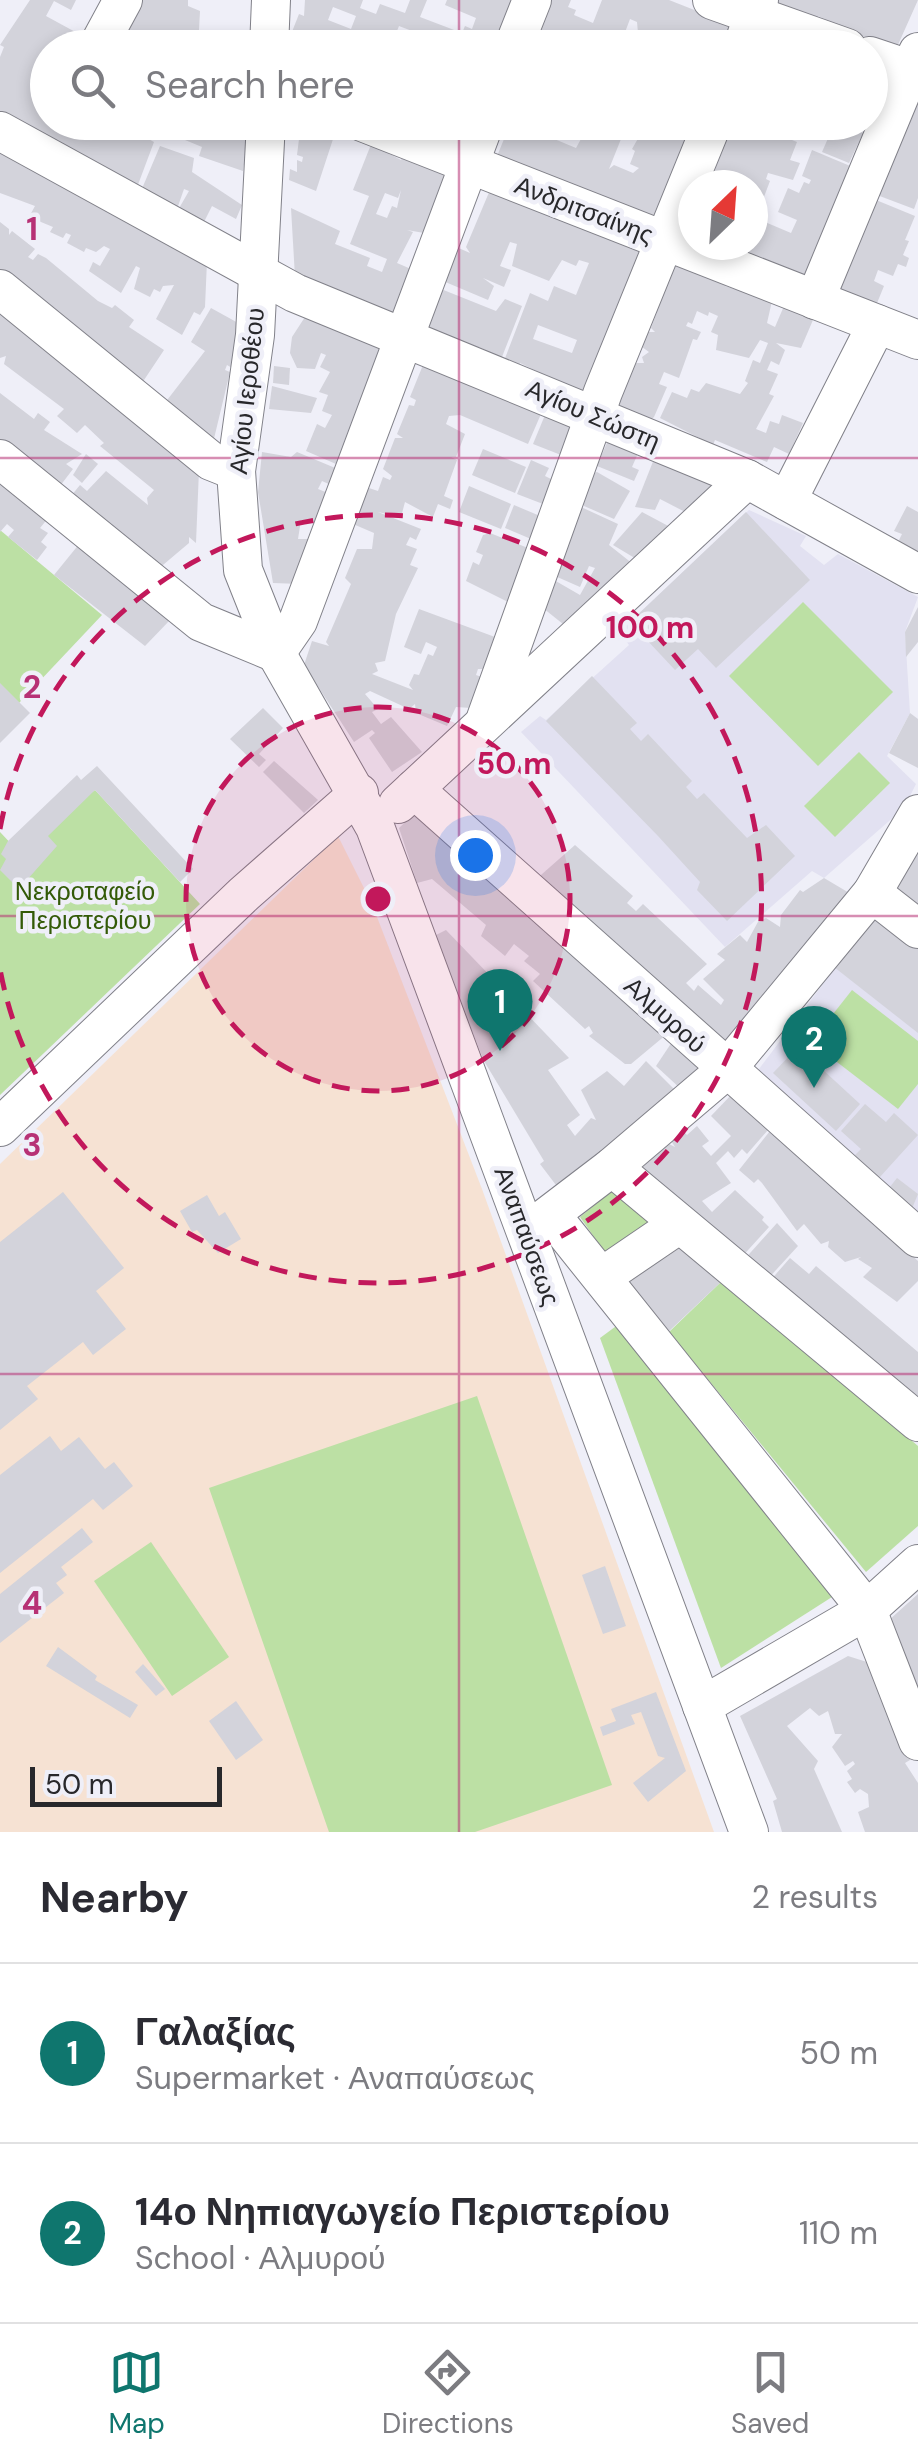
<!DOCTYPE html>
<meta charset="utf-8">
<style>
:root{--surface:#fff;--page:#f7f7f7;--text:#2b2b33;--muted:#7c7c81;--line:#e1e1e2;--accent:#0f766e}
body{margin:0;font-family:"DM Sans",sans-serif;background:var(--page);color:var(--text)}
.compass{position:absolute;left:678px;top:170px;width:90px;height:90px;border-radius:50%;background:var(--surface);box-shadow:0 5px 15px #0003;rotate:25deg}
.scale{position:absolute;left:30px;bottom:25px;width:192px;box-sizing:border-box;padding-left:10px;border:5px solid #28282b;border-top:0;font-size:28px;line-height:35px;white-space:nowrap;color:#28282b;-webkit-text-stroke:8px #efeff8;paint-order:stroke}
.you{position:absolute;left:475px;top:855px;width:35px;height:35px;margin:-25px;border:8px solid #fff;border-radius:50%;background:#1a73e8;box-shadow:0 0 0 15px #1a73e833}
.badge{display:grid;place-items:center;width:65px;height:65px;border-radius:50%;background:var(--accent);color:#fff;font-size:32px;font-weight:700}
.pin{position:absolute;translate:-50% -82px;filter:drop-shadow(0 2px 5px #0008)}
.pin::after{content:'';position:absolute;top:52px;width:35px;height:30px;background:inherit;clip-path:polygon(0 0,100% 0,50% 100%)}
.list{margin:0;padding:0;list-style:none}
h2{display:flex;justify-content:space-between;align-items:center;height:130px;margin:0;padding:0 40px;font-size:42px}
h2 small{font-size:32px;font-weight:400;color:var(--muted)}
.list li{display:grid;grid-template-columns:65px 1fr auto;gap:30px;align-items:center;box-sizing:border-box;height:180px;padding:0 40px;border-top:2px solid var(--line)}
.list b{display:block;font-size:38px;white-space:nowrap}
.list p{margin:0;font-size:32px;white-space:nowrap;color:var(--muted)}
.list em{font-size:32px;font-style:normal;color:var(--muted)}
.icon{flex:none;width:55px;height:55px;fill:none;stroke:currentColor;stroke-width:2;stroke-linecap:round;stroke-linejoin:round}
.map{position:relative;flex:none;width:918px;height:1832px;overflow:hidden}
.search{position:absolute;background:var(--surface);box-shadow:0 5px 15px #0003;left:30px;right:30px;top:30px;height:110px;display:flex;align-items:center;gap:25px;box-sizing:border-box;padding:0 35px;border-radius:55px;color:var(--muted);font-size:38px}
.sheet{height:490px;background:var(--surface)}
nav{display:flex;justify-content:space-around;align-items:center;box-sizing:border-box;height:140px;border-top:2px solid var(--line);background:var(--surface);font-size:28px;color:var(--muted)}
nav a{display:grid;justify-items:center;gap:5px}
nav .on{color:var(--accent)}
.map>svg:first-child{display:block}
.built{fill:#e2e1f1}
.industrial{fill:#f6e2d3}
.green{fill:#bce0a4}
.building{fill:#d3d3db;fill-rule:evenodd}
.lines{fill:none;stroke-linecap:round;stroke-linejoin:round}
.minor-casing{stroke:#818189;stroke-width:40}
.minor{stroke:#fff;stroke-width:38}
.grid{fill:none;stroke:#b73175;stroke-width:2.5;stroke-opacity:0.55}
.ring{fill:none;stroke:#c2185b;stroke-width:5;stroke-dasharray:18 12}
.labels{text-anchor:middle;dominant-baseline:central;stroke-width:9;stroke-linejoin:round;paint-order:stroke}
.street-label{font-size:25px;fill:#28282b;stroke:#efeff8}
.park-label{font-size:25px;fill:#335a07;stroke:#efeff8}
.grid-label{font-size:32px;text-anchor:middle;font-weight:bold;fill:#b73175;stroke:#efeff8;stroke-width:9;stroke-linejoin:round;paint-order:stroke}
.centre{fill:#c2185b;stroke:#efeff8;stroke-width:5}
.ring-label{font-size:30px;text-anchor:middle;font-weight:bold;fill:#c2185b;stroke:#efeff8;stroke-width:9;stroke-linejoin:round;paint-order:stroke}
</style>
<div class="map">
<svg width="918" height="1832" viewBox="0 0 918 1832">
<rect width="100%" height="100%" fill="#efeff8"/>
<g class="built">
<polygon points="749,510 806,536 800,546 824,565 838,554 918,597 905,632 910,713 887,756 916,784 904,808 824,878 812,871 725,947 521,732 540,716 546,720 629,645 619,632"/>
<polygon points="875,915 918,948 918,1221 761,1077 759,1069"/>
</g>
<polygon class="industrial" points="338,836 372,904 482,1189 714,1832 0,1832 0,1164"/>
<g class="green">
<polygon points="0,530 102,615 19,703 0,713"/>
<polygon points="803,602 893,692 818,766 729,676"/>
<polygon points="859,752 890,783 835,837 804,806"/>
<polygon points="95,790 200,904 0,1095 0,832 16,849"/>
<polygon points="852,990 918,1041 918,1084 898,1109 811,1042"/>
<polygon points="614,1189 657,1225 608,1257 580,1217"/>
<polygon points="723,1280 918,1446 918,1526 866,1572 669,1332"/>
<polygon points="619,1324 832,1597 721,1668 600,1338"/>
<polygon points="477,1396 612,1785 475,1832 329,1832 209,1488"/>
<polygon points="151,1542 229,1657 172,1696 94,1581"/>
</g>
<g class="building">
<polygon points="30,0 76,0 71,10 54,1 46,16 79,34 72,48 48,48 48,122 129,122 130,129 154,142 136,190 0,116 0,57 4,47 0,45"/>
<polygon points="138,0 188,0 188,6 200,11 198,48 185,48 187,42 172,33 166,48 112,48"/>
<path d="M 305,0 L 363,0 L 360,8 L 376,14 L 380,4 L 405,13 L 410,0 L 427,0 L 420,17 L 462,33 L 465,26 L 472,29 L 476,18 L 445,5 L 447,0 L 516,0 L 497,48 L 421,48 L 425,36 L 399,26 L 393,41 L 410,47 L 391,48 L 357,32 L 361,36 L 356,48 L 293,48 L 288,42 L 299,14 L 304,16 ZM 333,7 L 356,16 L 351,29 L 328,20 Z"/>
<polygon points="551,0 571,0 568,7 576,10 574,15 593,23 602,0 669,0 735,26 727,48 674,48 638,33 637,22 630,19 624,35 611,30 604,43 626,47 531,48"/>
<polygon points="763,0 918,0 897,47 885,46 818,16 816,22"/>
<polygon points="870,70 886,78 874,110 870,109"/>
<polygon points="918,89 918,198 914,209 877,195"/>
<polygon points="174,122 207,122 207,130 201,133 206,136 210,128 249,130 243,171 199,156 202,147 168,133"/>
<polygon points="404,122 471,122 461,146"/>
<polygon points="511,122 569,122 563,137 554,133 552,138 576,148 587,128 602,138 604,132 621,139 609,169 614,165 633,173 639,168 630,164 635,151 632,149 644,128 631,122 700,122 658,225 495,161"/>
<polygon points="729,122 793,122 787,138 797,142 790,160 800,163 793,180 768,173 766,179 770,181 762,202 753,198 753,185 712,181"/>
<polygon points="841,124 863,133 849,163 822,152 833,127 838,129"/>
<polygon points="315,126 335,133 316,191 289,180 290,169 297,172 297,160 302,162 303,157 297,155 299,139"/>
<polygon points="0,146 207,261 205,307 200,315 194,312 182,335 156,319 174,285 163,286 160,292 154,289 150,297 134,289 140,268 136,266 121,293 89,271 93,262 100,266 110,249 104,246 96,252 86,248 84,252 67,243 71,235 66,233 63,238 50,232 53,227 29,217 35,206 0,193"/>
<polygon points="160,146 194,158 192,172 242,205 236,219 212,206 203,224 178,210 189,191 184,189 177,209 141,191"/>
<path d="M 375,146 L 401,160 L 403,156 L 451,176 L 424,233 L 407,230 L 413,232 L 397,263 L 411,269 L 392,316 L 373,308 L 374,305 L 367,306 L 355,297 L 353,301 L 295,277 L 291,208 L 340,231 L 335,244 L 370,258 L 367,266 L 382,272 L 387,259 L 350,244 L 369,196 L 353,190 L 370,147 ZM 401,190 L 397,208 L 392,206 L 387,218 L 376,214 L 385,193 L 398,198 Z"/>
<polygon points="812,150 855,168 811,284 709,245 753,245 753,226 758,228 765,222 791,233 797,220 778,212 788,188 799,193 804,182 809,184 811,180 802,176"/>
<path d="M 490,190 L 641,250 L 589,397 L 520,363 L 519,367 L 504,361 L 530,293 L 548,301 L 554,286 L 576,295 L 589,263 L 579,260 L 576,266 L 562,260 L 549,281 L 512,266 L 517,244 L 510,242 L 500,266 L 511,270 L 504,287 L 483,278 L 494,286 L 488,300 L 443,281 L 454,246 L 470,253 L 466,247 ZM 538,325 L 577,340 L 572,353 L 533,339 Z"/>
<polygon points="876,200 915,216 905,240 909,241 903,255 909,258 906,267 898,264 893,276 878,270 874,281 884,286 875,308 833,291"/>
<polygon points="0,222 9,229 9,235 12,231 35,249 28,257 33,260 38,254 46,258 98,301 112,308 115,305 134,320 129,327 164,350 138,389 0,279"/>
<polygon points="673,261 727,282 725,286 772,301 767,323 775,327 784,306 813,320 801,348 776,343 785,350 779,365 771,361 767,370 778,374 769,394 774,396 756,429 766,433 770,421 779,424 782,415 803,423 789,454 774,447 767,462 715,440 713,445 660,418 672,392 687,398 691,389 699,392 706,383 740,394 748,383 745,381 753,360 760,363 768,343 760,340 749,358 716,350 718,335 711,332 718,316 709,312 708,316 697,311 692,324 688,322 686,326 701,332 697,340 693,339 679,378 664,372 659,384 667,387 654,417 649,422 614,408 633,363 644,363 642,357 649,352 642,347 648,332 655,332 651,328 657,312 653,310"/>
<polygon points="441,289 496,311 505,299 522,306 500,362 484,355 486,350 479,347 477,351 421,328"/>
<polygon points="211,308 240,324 232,368 227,365 225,370 230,372 211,451 161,408 205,351 191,342"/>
<polygon points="0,309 117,409 120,406 199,470 196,543 189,537 189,543 157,570 71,496 80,485 87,491 106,471 148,505 147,498 154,490 100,446 104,443 85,425 77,433 57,416 64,409 4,364 6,356 0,358"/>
<polygon points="305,317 388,348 336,464 306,451 317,424 325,428 332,415 322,411 328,395 319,392 330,372 320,367 326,355 321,353 315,369 297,368 290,353 292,337"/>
<polygon points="425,360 541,414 528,444 460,415 449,416 446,424 465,434 456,457 451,457 457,460 444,496 453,500 450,509 438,504 433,517 405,502 401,517 378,512 421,529 416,540 410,537 406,545 417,549 410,565 418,568 396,614 385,661 375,663 378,671 372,674 413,690 409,685 414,674 419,675 428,654 433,656 437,647 426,642 421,654 404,647 419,609 495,637 493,641 498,643 484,669 478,669 476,675 482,677 471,708 456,707 447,726 416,713 415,704 409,709 370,691 365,694 378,709 372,712 381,724 391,717 422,752 392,772 369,738 375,733 372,730 354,742 304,665 312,641 329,646 326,642 351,584 345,578 357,549 372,549 374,533 353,524 369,488 378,491 383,477 390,480 392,476 383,469 395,438 403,438 397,434 409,405 414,406 416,400 410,397"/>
<polygon points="274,366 290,368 289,385 273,383"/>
<polygon points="272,386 317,398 311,413 269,409"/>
<polygon points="0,393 34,419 38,413 50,422 44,430 82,454 66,464 73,469 60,486 0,443"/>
<polygon points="545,415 573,427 561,455 533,444"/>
<polygon points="609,438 639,451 632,467 639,470 634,481 597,466"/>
<polygon points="483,449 526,467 515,493 472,475"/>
<polygon points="262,452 291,457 297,452 340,470 333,486 322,481 318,489 328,493 315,524 301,520 298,539 316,539 300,584 273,583 258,492"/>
<polygon points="86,454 98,464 82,483 73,475"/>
<polygon points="656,454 711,481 711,489 689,514 660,499 655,510 635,507"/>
<polygon points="531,460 549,468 545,476 553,480 543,504 517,494"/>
<polygon points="597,472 630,491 614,519 584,506 581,499 591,474"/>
<polygon points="0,475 9,490 12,487 49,517 40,528 48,533 41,542 47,547 37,560 8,537 14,530 7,524 0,532"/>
<polygon points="469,486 511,504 501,529 459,512"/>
<polygon points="514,505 540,516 531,539 505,528"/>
<polygon points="907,506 918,512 918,553 898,542 902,534 894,531"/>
<polygon points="581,507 618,524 609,545 633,564 568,628 543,608 554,580 580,595 595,568 589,566 580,587 555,576"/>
<polygon points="642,512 672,528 638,560 613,545"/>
<polygon points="746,512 810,580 716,668 698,649 675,670 630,622"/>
<polygon points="490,533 528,548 508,602 466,581 473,562 479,565 483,555 476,552 483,535"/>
<polygon points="80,543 171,619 145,646 54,575"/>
<polygon points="918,607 918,642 906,657 905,632"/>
<polygon points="592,676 637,723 630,729 641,741 648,734 692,781 686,787 697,799 704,793 747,838 766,825 795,856 727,921 697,890 700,882 658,836 546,721"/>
<polygon points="0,683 30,713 0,743"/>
<polygon points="263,708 283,728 259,754 266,760 259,767 230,739"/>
<polygon points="910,713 918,719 918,768 889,753"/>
<polygon points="274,761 318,800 304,813 263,772"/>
<polygon points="97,766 193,869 180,882 95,790 48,836 57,846 19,889 0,870 6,859 1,854 8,841 77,775 81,780"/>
<polygon points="417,811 515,904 517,901 667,1034 631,1064 625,1064 589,1036 593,1033 589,1026 585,1029 533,981 540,974 524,961 529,956 514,944 505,956 481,936 486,925 432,879 417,883 399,828"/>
<polygon points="575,845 633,896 627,903 636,911 643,904 707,964 686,983 694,991 698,985 721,1005 724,1000 703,979 725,960 717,954 740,935 747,942 759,920 766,918 780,927 781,915 800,890 803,892 824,878 851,894 724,1053 533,882"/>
<polygon points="918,848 918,907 885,894"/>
<polygon points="875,915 918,948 918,1033 834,967"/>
<polygon points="446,930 569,1058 548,1070 580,1115 567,1125 575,1136 591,1118 596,1120 581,1090 607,1071 624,1086 646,1061 678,1093 562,1193 540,1164 544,1161 484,1061 434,936"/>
<polygon points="672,1042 708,1070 682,1090 656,1066"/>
<polygon points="798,1047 860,1104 836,1131 773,1073"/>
<polygon points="733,1093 768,1130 747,1154 742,1149 734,1158 728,1151 716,1163 731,1183 702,1201 712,1212 735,1190 764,1217 762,1220 769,1227 739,1260 635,1174 669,1144 675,1147 670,1139 682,1130 687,1135 697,1126 709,1141 702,1146 711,1156 731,1136 711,1116"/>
<polygon points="865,1104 886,1122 894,1113 918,1135 879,1178 854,1156 861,1149 841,1131"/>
<polygon points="770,1131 791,1144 788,1147 918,1261 918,1281 897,1302 863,1277 872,1268 858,1259 861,1257 845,1262 828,1247 829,1241 821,1244 804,1224 797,1231 762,1183 758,1179 754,1183 739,1170"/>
<polygon points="897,1178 918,1194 911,1211 886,1192"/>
<polygon points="63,1192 124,1268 96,1291 126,1329 93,1355 83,1342 27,1386 38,1399 0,1430 0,1242"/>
<polygon points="207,1195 219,1216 225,1212 241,1239 218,1253 197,1230 192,1232 180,1211"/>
<polygon points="777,1223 798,1246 765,1282 742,1262"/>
<polygon points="676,1239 723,1280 666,1334 623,1276"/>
<polygon points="790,1258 809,1274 816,1266 918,1352 918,1412 769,1282"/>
<polygon points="50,1436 61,1451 79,1437 105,1469 114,1462 133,1486 103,1510 93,1499 0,1573 0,1475"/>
<polygon points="82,1528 93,1542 61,1567 67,1575 56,1583 64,1593 0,1643 0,1594"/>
<polygon points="605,1566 626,1626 603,1634 582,1575"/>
<polygon points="918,1594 918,1696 888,1621"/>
<polygon points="58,1647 97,1676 95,1680 138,1705 130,1718 46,1666"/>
<polygon points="848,1656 870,1663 885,1698 881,1700 897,1728 893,1732 900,1735 910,1760 905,1763 918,1783 918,1832 865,1832 858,1812 869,1807 868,1794 860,1789 855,1793 847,1782 852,1779 847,1771 855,1764 853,1761 845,1766 832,1747 842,1734 835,1734 828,1711 819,1716 810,1708 787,1726 818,1761 814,1769 842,1832 782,1832 773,1801 777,1799 740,1716"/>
<polygon points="143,1664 165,1689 156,1696 135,1672"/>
<polygon points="656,1692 686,1771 648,1802 633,1783 665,1758 658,1756 641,1712 631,1715 635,1724 603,1736 600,1727 616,1721 611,1709"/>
<polygon points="236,1701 263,1740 236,1760 209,1721"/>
</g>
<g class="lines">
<defs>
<g id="minor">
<polyline points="712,0 847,48"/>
<polyline points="97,48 123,0"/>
<polyline points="269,48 271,0"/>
<polyline points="513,48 532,0"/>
<polyline points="742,48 759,0"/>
<polyline points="870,56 918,72"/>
<polyline points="266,122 255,335 236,471 243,570 276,653 375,827 749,1832"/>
<polyline points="362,122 918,340"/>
<polyline points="0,131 295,293 747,479 918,574"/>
<polyline points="0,289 211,461 236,471"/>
<polyline points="815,300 918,52"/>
<polyline points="0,459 201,622 276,653"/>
<polyline points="787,501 877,324"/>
<polyline points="276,653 298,621 485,122"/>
<polyline points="486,718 603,392 713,122"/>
<polyline points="414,789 918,1238"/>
<polyline points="398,804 747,479"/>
<polyline points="872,893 918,929"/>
<polyline points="0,1127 244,894 359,793"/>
<polyline points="612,1167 918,1422"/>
<polyline points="552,1216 867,1610 918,1741"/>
<polyline points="532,1228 612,1167 726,1070 872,893 918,814"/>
<polyline points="599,1273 609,1272 678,1225"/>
<polyline points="702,1706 867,1610 918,1564"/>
</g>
</defs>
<use href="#minor" class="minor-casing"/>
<use href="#minor" class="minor"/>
</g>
<path class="grid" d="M 459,0 L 459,48M 459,122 L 459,1832M 0,458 L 918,458M 0,916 L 918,916M 0,1374 L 918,1374"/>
<circle cx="378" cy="899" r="192" fill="#c2185b" fill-opacity=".12"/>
<g class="ring">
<circle cx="378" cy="899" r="192"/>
<path d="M0 829A384 384 0 1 1 0 969"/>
</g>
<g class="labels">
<g class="street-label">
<text transform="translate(584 210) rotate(21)">Ανδριτσαίνης</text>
<text transform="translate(247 391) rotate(-84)">Αγίου Ιεροθέου</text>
<text transform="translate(593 415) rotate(23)">Αγίου Σώστη</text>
<text transform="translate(665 1015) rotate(42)">Αλμυρού</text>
<text transform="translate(527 1236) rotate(70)">Αναπαύσεως</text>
</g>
<g class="park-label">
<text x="85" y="891">Νεκροταφείο<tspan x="85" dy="29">Περιστερίου</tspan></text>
</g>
</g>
<g class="grid-label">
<text x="32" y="240">1</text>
<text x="32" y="698">2</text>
<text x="32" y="1156">3</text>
<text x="32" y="1614">4</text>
</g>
<circle cx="378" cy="899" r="15" class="centre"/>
<g class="ring-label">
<text x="650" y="638">100 m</text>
<text x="514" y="774">50 m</text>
</g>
</svg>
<svg class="compass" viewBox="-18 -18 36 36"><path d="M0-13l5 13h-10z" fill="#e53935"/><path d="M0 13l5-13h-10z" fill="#7c7c81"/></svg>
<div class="scale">50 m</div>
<div class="you"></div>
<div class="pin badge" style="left:500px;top:1051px">1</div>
<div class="pin badge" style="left:814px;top:1088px">2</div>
<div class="search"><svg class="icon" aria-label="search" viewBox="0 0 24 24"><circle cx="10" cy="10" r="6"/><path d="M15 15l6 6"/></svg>Search here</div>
</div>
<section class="sheet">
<h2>Nearby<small>2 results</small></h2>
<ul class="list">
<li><span class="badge">1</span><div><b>Γαλαξίας</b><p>Supermarket · Αναπαύσεως</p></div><em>50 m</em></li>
<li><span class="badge">2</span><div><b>14ο Νηπιαγωγείο Περιστερίου</b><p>School · Αλμυρού</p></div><em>110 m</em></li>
</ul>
</section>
<nav>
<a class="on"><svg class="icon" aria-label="map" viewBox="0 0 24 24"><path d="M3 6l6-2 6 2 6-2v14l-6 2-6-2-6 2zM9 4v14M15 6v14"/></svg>Map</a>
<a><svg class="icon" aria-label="directions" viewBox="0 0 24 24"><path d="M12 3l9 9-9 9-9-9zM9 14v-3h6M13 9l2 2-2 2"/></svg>Directions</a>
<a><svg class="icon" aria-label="saved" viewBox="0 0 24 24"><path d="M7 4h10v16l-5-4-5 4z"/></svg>Saved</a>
</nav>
